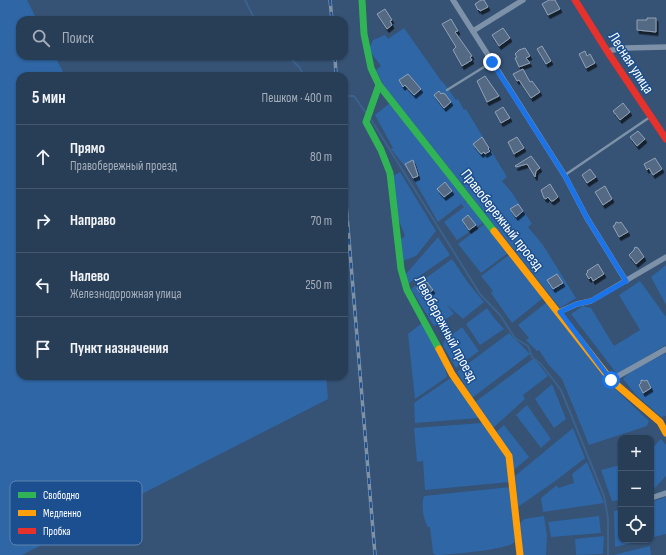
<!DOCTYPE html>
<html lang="ru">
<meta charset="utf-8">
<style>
:root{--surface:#283e57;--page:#30455d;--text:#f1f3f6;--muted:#a5aeba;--line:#44576d}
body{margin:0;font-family:"Sofia Sans Condensed",sans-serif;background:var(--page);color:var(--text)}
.controls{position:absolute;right:12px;bottom:12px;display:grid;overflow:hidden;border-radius:8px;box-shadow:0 1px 3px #0004}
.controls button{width:36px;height:36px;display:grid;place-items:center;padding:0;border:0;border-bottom:1px solid var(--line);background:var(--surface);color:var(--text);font:20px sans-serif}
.stop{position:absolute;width:12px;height:12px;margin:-9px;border:3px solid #1a73e8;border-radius:50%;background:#fff}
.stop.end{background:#1a73e8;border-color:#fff;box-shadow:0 1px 4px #0008}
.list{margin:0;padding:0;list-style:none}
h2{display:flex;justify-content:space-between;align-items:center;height:52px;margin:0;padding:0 16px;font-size:17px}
h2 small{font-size:13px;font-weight:400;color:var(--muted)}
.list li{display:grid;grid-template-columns:26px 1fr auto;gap:12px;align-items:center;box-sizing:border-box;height:64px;padding:0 16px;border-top:1px solid var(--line)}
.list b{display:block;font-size:15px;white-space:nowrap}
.list p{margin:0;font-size:13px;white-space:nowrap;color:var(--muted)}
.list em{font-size:13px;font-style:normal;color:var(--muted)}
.icon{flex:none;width:22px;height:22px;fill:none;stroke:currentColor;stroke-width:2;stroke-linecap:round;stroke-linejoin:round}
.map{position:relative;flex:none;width:666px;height:555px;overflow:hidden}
.search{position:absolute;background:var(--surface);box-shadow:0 1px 3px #0004;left:16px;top:16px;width:332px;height:44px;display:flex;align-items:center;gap:10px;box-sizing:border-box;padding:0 14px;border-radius:12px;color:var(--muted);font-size:15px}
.panel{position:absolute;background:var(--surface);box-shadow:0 1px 3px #0004;left:16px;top:72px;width:332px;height:308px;border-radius:12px}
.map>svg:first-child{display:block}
.green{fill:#2f66a5}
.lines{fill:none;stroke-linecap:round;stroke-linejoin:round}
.stream{stroke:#3b618d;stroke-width:2}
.building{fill:#526984;stroke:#92a2b6;filter:url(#shadow)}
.lane{stroke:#7d92a8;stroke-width:2.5}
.street{stroke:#7d92a8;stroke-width:5.5}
.fast{stroke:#30b455;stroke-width:7}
.slow{stroke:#ff9f0a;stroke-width:7}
.jam{stroke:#e5322d;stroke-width:7}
.rail-casing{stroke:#7e92a7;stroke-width:3.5}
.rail{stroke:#1b4f8f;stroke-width:2;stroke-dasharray:6;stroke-linecap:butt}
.route{stroke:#1a73e8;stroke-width:5}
.labels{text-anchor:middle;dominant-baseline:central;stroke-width:3;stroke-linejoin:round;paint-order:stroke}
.street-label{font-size:15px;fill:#fff;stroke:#1b4f8f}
.key{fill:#1b4f8f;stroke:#5f84b1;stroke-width:1}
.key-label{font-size:11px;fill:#fff}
</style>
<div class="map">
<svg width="666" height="555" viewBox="0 0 666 555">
<defs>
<filter id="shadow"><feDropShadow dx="2" dy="3.5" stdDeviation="0" flood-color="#0009"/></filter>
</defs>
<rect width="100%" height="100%" fill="#365274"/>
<g class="green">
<polygon points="0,0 27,0 37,20 20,20 20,56 55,56 65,76 20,76 20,376 326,376 328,399 22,555 0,555"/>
<polygon points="404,28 442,82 443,82 456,100 458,99 464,110 466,109 507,177 502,181 513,194 532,224 528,227 543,245 576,298 560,308 384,86 376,70 381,66 371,53 369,49 373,40 385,35 388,39"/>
<polygon points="390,103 467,200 463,203 467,201 483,223 457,240 444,222 464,207 461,204 438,222 410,173 391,149 393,148 375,115"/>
<polygon points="400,172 436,231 416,256 403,261 400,240 405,236 396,213 393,176"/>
<polygon points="484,224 508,253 481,273 458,244"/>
<polygon points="438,237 450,255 408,284 406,274"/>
<polygon points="509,255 543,298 512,323 491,293 493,291 481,276"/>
<polygon points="452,259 469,284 484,302 463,319 447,305 454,314 434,326 411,289"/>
<polygon points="666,265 666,305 651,277"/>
<polygon points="640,281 666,317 666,345 617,374 571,314 583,306 591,308 614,346 640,330 619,295"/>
<polygon points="547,302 610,384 649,421 647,426 589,445 562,379 548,364 539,350 537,351 526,340 529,338 518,325"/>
<polygon points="487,308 494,318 504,329 480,345 466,324"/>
<path d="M 422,323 C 428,335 447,366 447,377 L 415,399 L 408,334 Z"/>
<polygon points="462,327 479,351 456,368 443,346 444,341"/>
<polygon points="509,333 530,354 472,398 457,372"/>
<polygon points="666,353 666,416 661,417 637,396 623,379 631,371"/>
<polygon points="534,358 548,376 523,395 525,399 493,428 475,402"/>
<polygon points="449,379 453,380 479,418 415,423 414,403"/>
<polygon points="552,384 566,419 554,428 535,399"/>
<polygon points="527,405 551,439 541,448 516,415"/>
<polygon points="482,423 507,459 510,482 425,490 423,461 417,462 414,428"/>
<polygon points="504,425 529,457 514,470 512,455 496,432"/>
<polygon points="573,428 585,458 558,479 518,507 515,476"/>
<polygon points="661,439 666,445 666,476 651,492 651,449"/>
<polygon points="621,443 621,500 612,501 601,470 620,465"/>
<polygon points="587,462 604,503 543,512 541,498 557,485 558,488 574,483 572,474"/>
<path d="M 511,487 L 515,542 C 507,550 454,554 440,555 L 436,555 L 433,553 L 430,527 L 428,527 C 423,519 421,504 424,496 Z"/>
<polygon points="666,497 666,534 651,538 651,502"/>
<polygon points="621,510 621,540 644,540 615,547 614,511"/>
<polygon points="544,516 547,536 546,555 522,555 519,524 524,519"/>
<polygon points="599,516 601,533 551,537 548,522"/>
<polygon points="604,536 603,554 576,555 575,539"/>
<polygon points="650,546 651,555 613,555"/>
</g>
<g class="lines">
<g class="stream">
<polyline points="245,0 255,20"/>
<polyline points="288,56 300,68 303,74 306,76"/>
<polyline points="344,96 354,96 366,113"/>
<polyline points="370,118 480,294 500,315 515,338 528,346 532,357 541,364 561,390 604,496 608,518 608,555"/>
</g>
</g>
<g class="building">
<polygon points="481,0 484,0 488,7 480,11 479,9 478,10 475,4"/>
<polygon points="549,0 555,0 560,9 548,15 542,4"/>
<polygon points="385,9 392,20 390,21 392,25 387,29 377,14"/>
<polygon points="647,18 656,18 656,32 637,30 637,20 647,20"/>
<polygon points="451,19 458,31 455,32 472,56 470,57 472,60 462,66 453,50 456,47 442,24"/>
<polygon points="503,28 510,38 499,46 492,35"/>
<polygon points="542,46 551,61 546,64 537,49"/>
<polygon points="525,48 530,56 526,58 530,63 519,67 515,58 517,57 515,54 519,50"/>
<polygon points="585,51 587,56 590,54 595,63 586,68 579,54"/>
<polygon points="523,69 530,82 532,81 540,92 531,98 519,80 517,81 513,74"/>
<polygon points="408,74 421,89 414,95 405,85 403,87 399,80"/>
<polygon points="485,76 499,96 487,102 477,81"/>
<polygon points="439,91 441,94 443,93 445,94 451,102 444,108 434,95"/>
<polygon points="623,103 630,112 620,120 613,111"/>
<polygon points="503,107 510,118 501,123 495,112"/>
<polygon points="638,131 645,139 637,146 630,137"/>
<polygon points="482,137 489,148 488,149 490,151 485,154 484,152 481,154 473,144"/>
<polygon points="517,137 524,148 514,154 508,142"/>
<polygon points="531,156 540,168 536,171 535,177 527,164 516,167 515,166"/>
<polygon points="655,158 662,169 653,175 649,168 647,170 644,164"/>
<polygon points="413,160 418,176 413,178 405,164"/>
<polygon points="590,169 596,177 587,183 582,175"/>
<polygon points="445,182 452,191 444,197 437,189"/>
<polygon points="550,184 558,197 553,201 551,201 548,197 546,199 544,198 541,190"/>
<polygon points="605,186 612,199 603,205 595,192"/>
<polygon points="518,204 523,211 516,217 510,209"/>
<polygon points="468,215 476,225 469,230 462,220"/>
<polygon points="616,222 619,223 621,222 628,232 619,237 613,226 615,225"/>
<polygon points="635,247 638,248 644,257 636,264 629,255 634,250"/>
<polygon points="598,264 604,274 593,281 591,277 589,279 586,274 588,272 587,271"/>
<polygon points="557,274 563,283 553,289 547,280"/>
<polygon points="427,282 433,290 423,297 417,288"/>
<polygon points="641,380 645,381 647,380 651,388 643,393 639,385 641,383"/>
</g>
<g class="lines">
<g class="lane">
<polyline points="447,90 492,62"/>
<polyline points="565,175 650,117"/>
</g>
<g class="street">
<polyline points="453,0 565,176 587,218 626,281"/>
<polyline points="473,31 523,0"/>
<polyline points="607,51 625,48 666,47"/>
<polyline points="559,312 577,304 591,301 666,257"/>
<polyline points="611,380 666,349"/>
<polyline points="651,498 666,493"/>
</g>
<g class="fast">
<polyline points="362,0 364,34 371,68 379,85 494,231"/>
<polyline points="379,85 366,122 381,150 390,173 401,269 407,290 439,349"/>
</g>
<g class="slow">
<polyline points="494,231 611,380 660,422 666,433"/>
<polyline points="439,349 452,374 509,456 520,555"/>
</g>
<polyline class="jam" points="575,0 607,51 666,139"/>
<defs>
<g id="rail">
<polyline points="330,0 332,20"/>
<polyline points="335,56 336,76"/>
<polyline points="344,179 375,555"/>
</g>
</defs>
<use href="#rail" class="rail-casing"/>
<use href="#rail" class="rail"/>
</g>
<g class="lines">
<polyline class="route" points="492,62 565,176 587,218 626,281 591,301 577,304 560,312 611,380"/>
</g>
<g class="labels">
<g class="street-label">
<text transform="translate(631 63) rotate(57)">Лесная улица</text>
<text transform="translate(502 220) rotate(52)">Правобережный проезд</text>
<text transform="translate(446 329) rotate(62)">Левобережный проезд</text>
</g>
</g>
<rect x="10" y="481" width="132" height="64" rx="6" class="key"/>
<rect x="18" y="492" width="18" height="6" fill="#30b455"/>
<rect x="18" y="510" width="18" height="6" fill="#ff9f0a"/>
<rect x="18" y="528" width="18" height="6" fill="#e5322d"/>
<g class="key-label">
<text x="43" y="499">Свободно</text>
<text x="43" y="517">Медленно</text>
<text x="43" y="535">Пробка</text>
</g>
</svg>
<div class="controls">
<button>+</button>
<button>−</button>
<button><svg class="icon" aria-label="locate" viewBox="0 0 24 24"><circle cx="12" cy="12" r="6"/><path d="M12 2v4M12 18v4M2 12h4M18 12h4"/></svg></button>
</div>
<div class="stop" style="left:611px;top:380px"></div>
<div class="stop end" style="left:492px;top:62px"></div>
<div class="search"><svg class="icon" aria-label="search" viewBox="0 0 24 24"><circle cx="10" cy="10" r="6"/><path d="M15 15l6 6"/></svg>Поиск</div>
<section class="panel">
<h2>5 мин<small>Пешком · 400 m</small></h2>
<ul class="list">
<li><svg class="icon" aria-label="ahead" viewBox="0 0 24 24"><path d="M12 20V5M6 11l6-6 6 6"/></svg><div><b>Прямо</b><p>Правобережный проезд</p></div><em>80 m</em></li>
<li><svg class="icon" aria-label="right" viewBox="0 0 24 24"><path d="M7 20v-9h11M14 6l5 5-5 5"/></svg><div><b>Направо</b></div><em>70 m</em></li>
<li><svg class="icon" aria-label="left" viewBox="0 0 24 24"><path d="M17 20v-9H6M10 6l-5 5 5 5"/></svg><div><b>Налево</b><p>Железнодорожная улица</p></div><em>250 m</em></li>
<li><svg class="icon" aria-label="arrive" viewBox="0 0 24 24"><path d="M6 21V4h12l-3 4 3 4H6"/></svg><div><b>Пункт назначения</b></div></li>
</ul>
</section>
</div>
